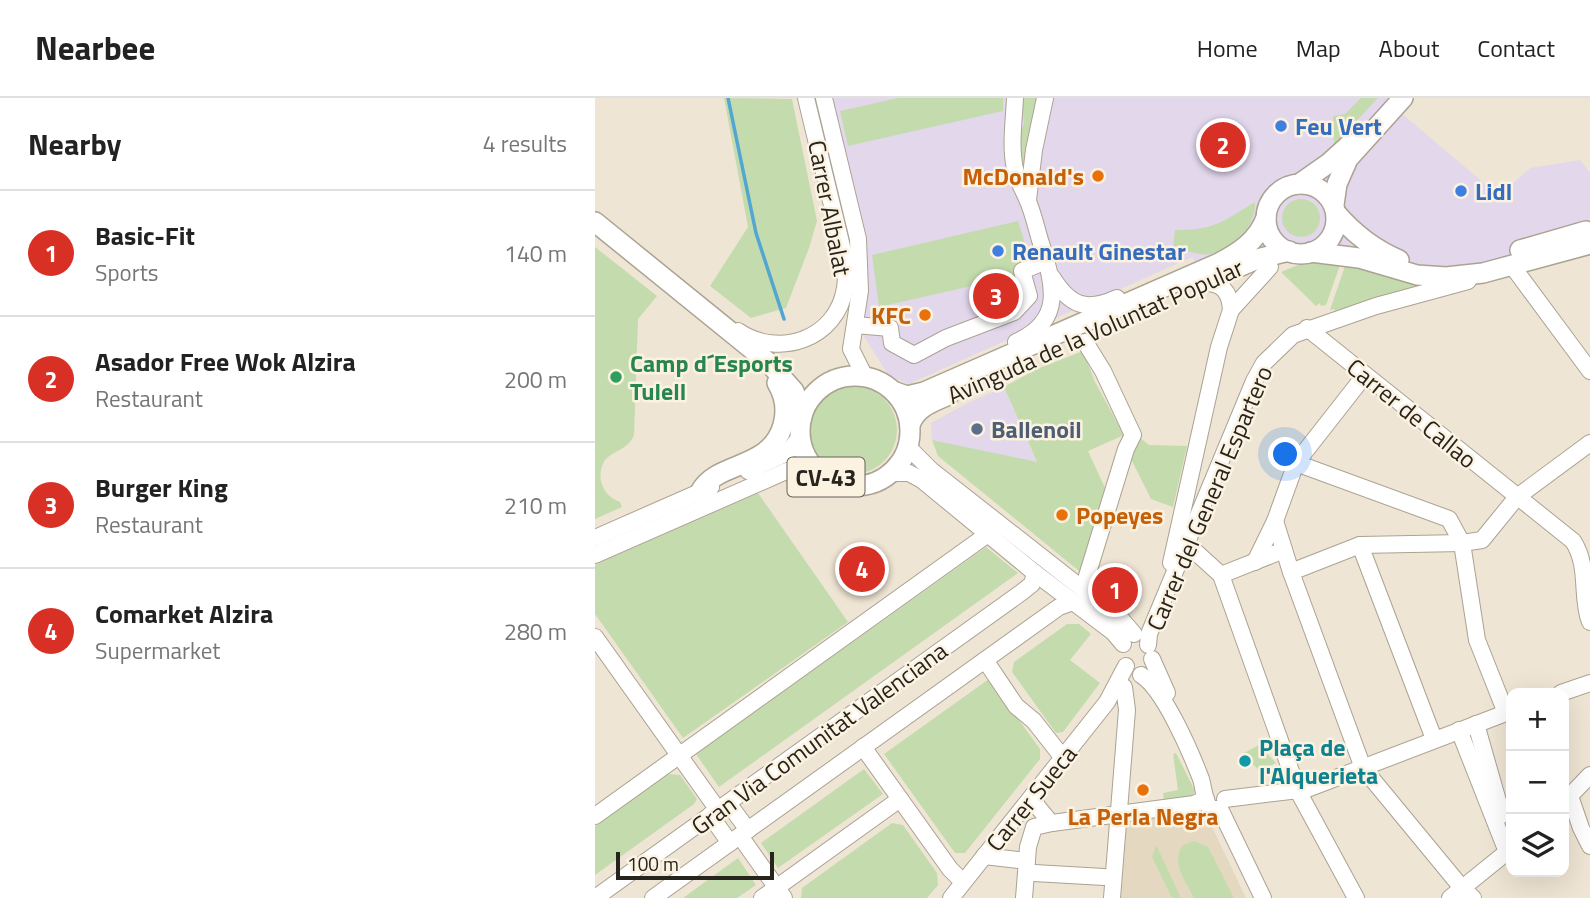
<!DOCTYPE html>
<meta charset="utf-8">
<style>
:root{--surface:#fff;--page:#f6f6f6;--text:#222;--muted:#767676;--line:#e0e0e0;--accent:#d93025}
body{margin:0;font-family:"Titillium Web",sans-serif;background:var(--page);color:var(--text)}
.controls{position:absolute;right:21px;bottom:21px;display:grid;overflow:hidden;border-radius:14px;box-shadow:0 7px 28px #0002}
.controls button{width:63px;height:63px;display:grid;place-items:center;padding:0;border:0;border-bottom:2px solid var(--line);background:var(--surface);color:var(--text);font:35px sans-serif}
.scale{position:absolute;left:21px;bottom:18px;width:158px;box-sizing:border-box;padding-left:7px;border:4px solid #27231d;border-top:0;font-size:19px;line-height:24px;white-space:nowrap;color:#27231d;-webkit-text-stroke:5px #fcf2e1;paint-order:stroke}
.you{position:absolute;left:691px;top:357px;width:24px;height:24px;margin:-18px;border:5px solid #fff;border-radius:50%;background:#1a73e8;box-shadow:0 0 0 10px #1a73e833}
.badge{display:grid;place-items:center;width:46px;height:46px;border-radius:50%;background:var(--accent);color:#fff;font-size:23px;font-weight:700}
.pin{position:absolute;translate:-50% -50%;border:4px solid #fff;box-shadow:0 2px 7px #0006}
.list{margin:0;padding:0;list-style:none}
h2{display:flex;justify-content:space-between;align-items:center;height:91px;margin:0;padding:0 28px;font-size:30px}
h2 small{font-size:23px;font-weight:400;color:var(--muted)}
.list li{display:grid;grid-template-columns:46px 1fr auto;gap:21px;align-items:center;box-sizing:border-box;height:126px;padding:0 28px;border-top:2px solid var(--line)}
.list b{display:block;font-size:26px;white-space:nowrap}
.list p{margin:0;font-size:23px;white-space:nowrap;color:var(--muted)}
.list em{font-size:23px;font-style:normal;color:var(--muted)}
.icon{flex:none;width:38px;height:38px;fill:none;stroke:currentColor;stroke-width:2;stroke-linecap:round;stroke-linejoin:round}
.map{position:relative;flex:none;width:995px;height:800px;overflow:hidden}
header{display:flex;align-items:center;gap:42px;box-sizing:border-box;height:98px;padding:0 35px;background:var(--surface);border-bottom:2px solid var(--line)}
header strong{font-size:33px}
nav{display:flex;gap:38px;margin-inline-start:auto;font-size:24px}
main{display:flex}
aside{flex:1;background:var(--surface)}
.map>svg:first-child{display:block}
.commercial{fill:#e3d7ec}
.built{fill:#e5d8c0}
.green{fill:#c4dcad}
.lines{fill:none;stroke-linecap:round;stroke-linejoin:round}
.stream{stroke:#53a6d1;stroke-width:3.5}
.minor-casing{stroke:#aba292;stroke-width:18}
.major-casing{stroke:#aba292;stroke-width:22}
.minor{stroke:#fff;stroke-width:16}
.major{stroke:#fff;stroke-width:19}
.shop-dot{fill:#3f7fe0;stroke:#fcf2e1;stroke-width:2.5}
.food-dot{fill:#e8710a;stroke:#fcf2e1;stroke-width:2.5}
.leisure-dot{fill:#2e9e5b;stroke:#fcf2e1;stroke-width:2.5}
.service-dot{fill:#5c6f8a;stroke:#fcf2e1;stroke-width:2.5}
.culture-dot{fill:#0f9aa8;stroke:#fcf2e1;stroke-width:2.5}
.labels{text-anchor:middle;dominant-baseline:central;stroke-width:5;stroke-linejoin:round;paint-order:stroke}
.shield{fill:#fcf2e1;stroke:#676158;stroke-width:2}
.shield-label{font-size:23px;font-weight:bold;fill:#27231d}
.shop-label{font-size:24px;font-weight:bold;fill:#366cbe;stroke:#fcf2e1;text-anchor:start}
.food-label{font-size:24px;font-weight:bold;fill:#c56008;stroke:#fcf2e1;text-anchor:end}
.street-label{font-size:24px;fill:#27231d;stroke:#fcf2e1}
.leisure-label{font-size:24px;font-weight:bold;fill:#27864d;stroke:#fcf2e1;text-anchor:start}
.service-label{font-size:24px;font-weight:bold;fill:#4e5e75;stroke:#fcf2e1;text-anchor:start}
.culture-label{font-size:24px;font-weight:bold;fill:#0d838f;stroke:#fcf2e1;text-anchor:start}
</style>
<header>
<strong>Nearbee</strong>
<nav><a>Home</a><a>Map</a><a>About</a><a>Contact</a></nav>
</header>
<main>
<aside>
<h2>Nearby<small>4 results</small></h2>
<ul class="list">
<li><span class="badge">1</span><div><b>Basic-Fit</b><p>Sports</p></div><em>140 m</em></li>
<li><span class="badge">2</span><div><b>Asador Free Wok Alzira</b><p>Restaurant</p></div><em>200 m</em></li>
<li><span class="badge">3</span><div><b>Burger King</b><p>Restaurant</p></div><em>210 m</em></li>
<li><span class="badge">4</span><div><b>Comarket Alzira</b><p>Supermarket</p></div><em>280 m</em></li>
</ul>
</aside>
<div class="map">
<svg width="995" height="800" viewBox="0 0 995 800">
<rect width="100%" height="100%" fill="#efe5d4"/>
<g class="commercial">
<polygon points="224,0 792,0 791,2 904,98 935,70 985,62 995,75 995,140 858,182 735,156 688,159 612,192 597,159 314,286 294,278 255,216 257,142"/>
<polygon points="409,289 442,365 337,342 336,325 377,303"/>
</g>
<polygon class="built" points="609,712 651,800 526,800 532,723"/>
<g class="green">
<polygon points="129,0 197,1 222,123 214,150 191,210 156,220 115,188 153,129"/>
<polygon points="303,0 408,0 408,13 253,48 245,13"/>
<polygon points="427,0 445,0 426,84 422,41 429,26"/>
<polygon points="766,0 783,0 739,47 738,18 750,16"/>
<circle cx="706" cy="120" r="19"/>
<path d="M 660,104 C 661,129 639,150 616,156 C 605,158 589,152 578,149 L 580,132 C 620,132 627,124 660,104 Z"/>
<polygon points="423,123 439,174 284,209 277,157"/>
<path d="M 0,149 L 62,198 L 43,221 L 39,337 C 33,352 19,352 10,362 C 0,378 7,398 25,404 L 27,409 L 0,421 Z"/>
<polygon points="715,162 746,164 731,207 726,208 725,205 721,208 686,174"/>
<polygon points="752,162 851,183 803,194 740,213 739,211 735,212"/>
<polygon points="488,253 500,284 529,337 493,353 511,392 489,477 343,358 337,342 442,364 409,289 442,271"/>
<circle cx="258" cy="332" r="44"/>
<polygon points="544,339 554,347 592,348 578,409 556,401 531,351"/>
<polygon points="163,395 253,524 88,640 0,516 0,467"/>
<polygon points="391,449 423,475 124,689 101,656"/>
<polygon points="472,526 484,526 496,536 475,562 505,585 468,634 461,635 417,574 419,564"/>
<polygon points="394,581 445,651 445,661 370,755 360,755 289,656"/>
<polygon points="664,647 681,665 665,673 647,656"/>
<polygon points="581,655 600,693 598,698 569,702 568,695 583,692 578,656"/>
<polygon points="269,671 288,696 183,770 166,745"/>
<polygon points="72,676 85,677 102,701 99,706 0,777 0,728"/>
<polygon points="297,725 308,727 342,775 343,787 332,800 206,800 207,790"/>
<path d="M 599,743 L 613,749 L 639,800 L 599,800 C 591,784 575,764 588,747 Z"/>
<polygon points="561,747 586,800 577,800 557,759"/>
<polygon points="143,760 161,787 142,800 88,800"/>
</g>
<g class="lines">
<polyline class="stream" points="133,0 161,135 189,221"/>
<defs>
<g id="minor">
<polyline points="229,0 263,141 265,193 256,251 270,279"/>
<path d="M 420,0 C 419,23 415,48 420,71 C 422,82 428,91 432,101 C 438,114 441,129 445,142 C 458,185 471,222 421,244"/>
<polyline points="433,102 439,52 450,0"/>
<polyline points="918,169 995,273"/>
<path d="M 457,179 C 475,208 491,214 522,200"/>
<path d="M 608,185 C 627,184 635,194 636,212"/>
<polyline points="260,227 295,230 297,245 319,257 351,240 419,214 434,198 427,173 451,163"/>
<path d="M 712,230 L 978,443 C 995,469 985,499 995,524"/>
<path d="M 143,233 C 184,261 242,241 250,190 C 252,179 250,167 249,157 L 211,0"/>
<polyline points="313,349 336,372 527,522 539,536"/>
<polyline points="701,365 854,421 867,445 882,542 911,615"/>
<polyline points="153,373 192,355 205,339"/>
<polyline points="295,375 314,375 327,382 440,475 518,534 528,546"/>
<polyline points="680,423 696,474 768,670 867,790 878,800"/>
<polyline points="0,440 116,389"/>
<polyline points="593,447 626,477 703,693 761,800"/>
<polyline points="765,447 839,641"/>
<polyline points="0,457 189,374 205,369 220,370"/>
<polyline points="660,464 680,423 701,365 770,277"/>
<polyline points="576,465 624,249 636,212 675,169"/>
<polyline points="696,474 765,447 867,445 887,442 922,399 995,345"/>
<polyline points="626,477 689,452"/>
<polyline points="488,491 531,351 538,337 508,273 490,244"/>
<polyline points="0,539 123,712"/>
<polyline points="553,547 554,536 659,283 669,265 698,237 781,208 873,183"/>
<polyline points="557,561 572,595"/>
<polyline points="390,562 421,608 439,623 468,660"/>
<path d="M 546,577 C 569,591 596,655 606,681 C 609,691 609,704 616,711 L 625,711"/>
<polyline points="966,595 995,585"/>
<polyline points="881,626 907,717"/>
<polyline points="268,649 355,771 368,784"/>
<polyline points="438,697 442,708 456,725"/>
<polyline points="975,698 986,730 995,748"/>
<polyline points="630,701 712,691 916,613"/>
<polyline points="969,704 995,677"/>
<polyline points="133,705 153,732"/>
<polyline points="625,711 668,800"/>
<polyline points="115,717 135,745"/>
<polyline points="0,718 393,436"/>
<polyline points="145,738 189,800"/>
<polyline points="389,758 432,763"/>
<polyline points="439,775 509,779"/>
<polyline points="0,800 427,494 437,486 440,475"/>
<polyline points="58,800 464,509 478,504"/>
<polyline points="167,800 305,701"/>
<polyline points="356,800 512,604 531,568"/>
<polyline points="429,800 433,749 439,729 457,725 599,706 611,701"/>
<polyline points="517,800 532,612 529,589"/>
<polyline points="855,800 912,754 864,632"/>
</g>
<g id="major">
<polyline points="704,86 734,65 755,46"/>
<circle cx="706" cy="121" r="35"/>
<polyline points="739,107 742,86 753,61 808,0"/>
<path d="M 741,115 C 759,136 778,151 804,162"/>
<polyline points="0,124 174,265 199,293 207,319"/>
<polyline points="925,152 991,133"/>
<polyline points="716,154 764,160 822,177 851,179 888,175 995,146"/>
<polyline points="628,176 662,161 694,153"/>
<circle cx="260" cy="333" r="55"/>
<path d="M 298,293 L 312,298 L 329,294 L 624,165 C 645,154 662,143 671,120"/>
<path d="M 315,327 C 321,309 338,304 354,297"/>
<path d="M 105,394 C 122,362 175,373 188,327 C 192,312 190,298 182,285"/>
</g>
</defs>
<use href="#minor" class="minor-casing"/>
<use href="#major" class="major-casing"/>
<use href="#minor" class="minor"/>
<use href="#major" class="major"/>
</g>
<g class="shop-dot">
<circle cx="686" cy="28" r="7"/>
<circle cx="866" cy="93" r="7"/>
<circle cx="403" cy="153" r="7"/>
</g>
<g class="food-dot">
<circle cx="503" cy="78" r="7"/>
<circle cx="330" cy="217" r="7"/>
<circle cx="467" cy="417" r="7"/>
<circle cx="548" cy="692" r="7"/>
</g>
<circle class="leisure-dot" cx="21" cy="279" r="7"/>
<circle class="service-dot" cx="382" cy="331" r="7"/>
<circle class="culture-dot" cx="650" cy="663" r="7"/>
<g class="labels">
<rect class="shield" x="192.5" y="359.5" width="77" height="39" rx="5"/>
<g class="shield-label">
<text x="231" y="379">CV-43</text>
</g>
<g class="shop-label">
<text x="700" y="28">Feu Vert</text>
<text x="880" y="93">Lidl</text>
<text x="417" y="153">Renault Ginestar</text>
</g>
<g class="food-label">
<text x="489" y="78">McDonald's</text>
<text x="316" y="217">KFC</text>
<text x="481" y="417" text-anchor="start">Popeyes</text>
<text x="548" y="718" text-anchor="middle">La Perla Negra</text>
</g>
<g class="street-label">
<text transform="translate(235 110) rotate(79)">Carrer Albalat</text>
<text transform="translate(500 233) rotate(-24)">Avinguda de la Voluntat Popular</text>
<text transform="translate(817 315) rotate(39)">Carrer de Callao</text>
<text transform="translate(614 400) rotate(-67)">Carrer del General Espartero</text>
<text transform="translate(224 640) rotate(-36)">Gran Via Comunitat Valenciana</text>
<text transform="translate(436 700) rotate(-51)">Carrer Sueca</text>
</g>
<g class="leisure-label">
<text x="35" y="265">Camp d´Esports<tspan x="35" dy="28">Tulell</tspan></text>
</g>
<g class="service-label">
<text x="396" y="331">Ballenoil</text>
</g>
<g class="culture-label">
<text x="664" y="649">Plaça de<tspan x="664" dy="28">l'Alquerieta</tspan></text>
</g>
</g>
</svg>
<div class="controls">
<button>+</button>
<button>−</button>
<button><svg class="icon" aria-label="layers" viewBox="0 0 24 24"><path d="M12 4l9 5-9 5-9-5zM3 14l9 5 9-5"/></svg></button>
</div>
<div class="scale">100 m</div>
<div class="you"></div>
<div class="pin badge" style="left:520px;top:492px">1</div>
<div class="pin badge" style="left:628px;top:47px">2</div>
<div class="pin badge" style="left:401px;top:198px">3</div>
<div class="pin badge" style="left:267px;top:471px">4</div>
</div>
</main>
